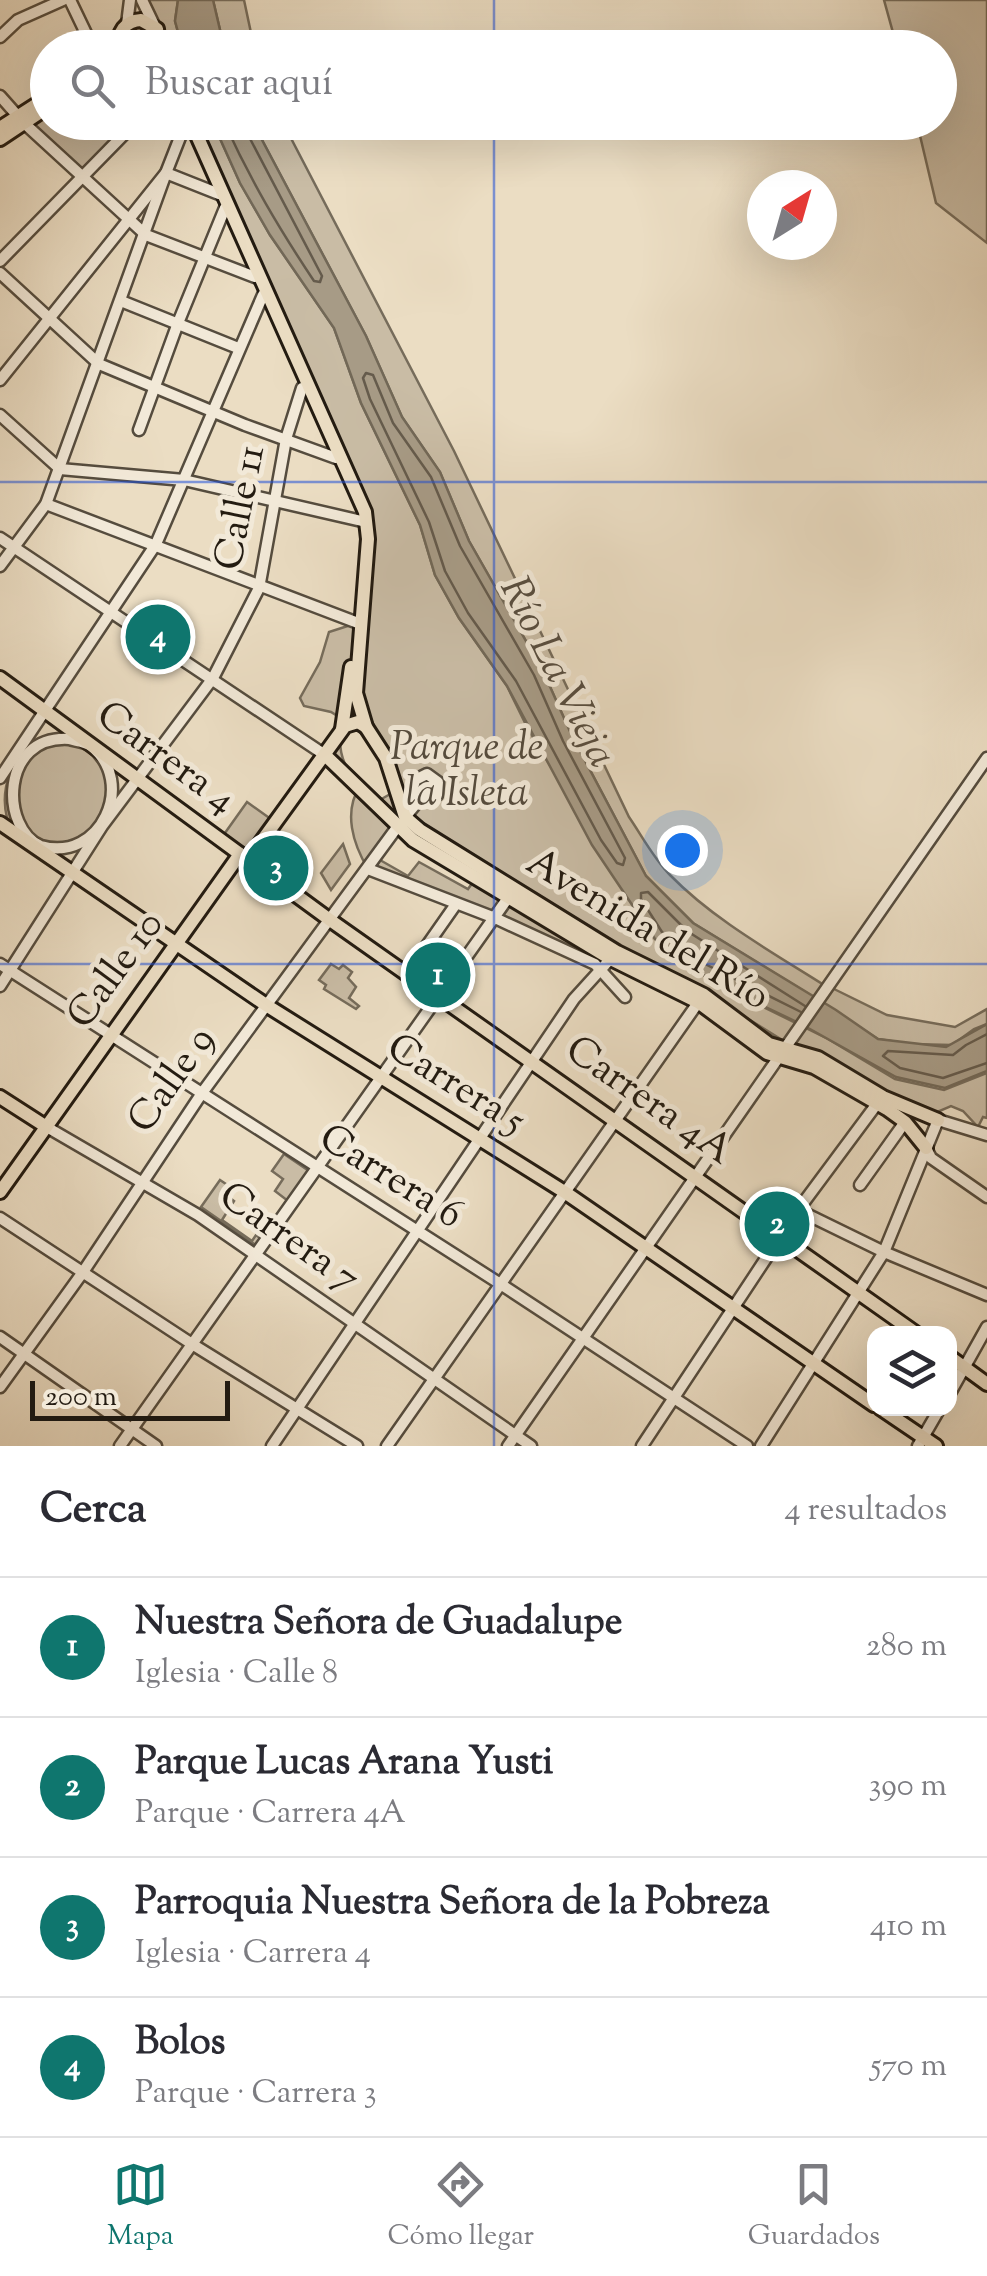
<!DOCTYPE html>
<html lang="es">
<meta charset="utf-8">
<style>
:root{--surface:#fff;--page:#f7f7f7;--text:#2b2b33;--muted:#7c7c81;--line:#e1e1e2;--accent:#0f766e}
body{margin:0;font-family:"Sorts Mill Goudy",serif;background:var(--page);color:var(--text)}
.controls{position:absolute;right:30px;bottom:30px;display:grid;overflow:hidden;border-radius:20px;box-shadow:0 10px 40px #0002}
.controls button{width:90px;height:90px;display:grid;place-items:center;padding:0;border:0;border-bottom:2px solid var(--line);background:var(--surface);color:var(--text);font:50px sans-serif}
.compass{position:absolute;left:747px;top:170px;width:90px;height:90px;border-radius:50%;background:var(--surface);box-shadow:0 10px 40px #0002;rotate:37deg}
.scale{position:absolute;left:30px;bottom:25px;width:200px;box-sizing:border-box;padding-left:10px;border:5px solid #231b11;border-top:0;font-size:28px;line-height:35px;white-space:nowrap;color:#231b11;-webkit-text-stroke:8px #f2e9d8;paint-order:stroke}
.you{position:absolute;left:682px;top:850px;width:35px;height:35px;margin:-25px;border:8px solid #fff;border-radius:50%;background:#1a73e8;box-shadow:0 0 0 15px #1a73e833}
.badge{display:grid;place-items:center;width:65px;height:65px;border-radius:50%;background:var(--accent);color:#fff;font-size:32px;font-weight:700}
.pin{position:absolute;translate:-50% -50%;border:5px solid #fff;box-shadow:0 2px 10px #0006}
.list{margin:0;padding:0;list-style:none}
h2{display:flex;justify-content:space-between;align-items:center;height:130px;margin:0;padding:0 40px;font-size:42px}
h2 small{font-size:32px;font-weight:400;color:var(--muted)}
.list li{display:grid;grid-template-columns:65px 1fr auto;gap:30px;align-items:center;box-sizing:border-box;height:140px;padding:0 40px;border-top:2px solid var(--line)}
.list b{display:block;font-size:38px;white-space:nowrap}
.list p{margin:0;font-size:32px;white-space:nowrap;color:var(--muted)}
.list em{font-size:32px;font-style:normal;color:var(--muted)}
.icon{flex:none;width:55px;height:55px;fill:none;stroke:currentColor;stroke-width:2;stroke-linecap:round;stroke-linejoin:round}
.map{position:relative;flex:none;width:987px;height:1446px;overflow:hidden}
.search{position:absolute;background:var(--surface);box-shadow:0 10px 40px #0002;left:30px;right:30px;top:30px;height:110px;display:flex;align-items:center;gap:25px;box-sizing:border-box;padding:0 35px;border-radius:55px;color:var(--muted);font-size:38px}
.sheet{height:690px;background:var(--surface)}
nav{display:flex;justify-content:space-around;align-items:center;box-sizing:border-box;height:140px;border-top:2px solid var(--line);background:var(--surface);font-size:28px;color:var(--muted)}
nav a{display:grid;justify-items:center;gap:5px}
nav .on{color:var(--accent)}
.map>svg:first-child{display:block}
.green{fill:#c9bca5;stroke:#766c5b;stroke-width:2.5}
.water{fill:#a79b86;stroke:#726857;stroke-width:2.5}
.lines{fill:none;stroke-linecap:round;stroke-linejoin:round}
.shore{stroke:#655b4c;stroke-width:2.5}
.minor-casing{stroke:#554c3e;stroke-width:15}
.major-casing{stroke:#231b11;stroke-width:18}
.minor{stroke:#f2e9d8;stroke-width:10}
.major{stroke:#ebddc3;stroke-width:12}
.grid{fill:none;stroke:#1d4ed8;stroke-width:2.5;stroke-opacity:0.55}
.labels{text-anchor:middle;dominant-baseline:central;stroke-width:10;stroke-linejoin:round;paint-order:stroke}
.street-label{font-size:40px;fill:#231b11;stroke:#f2e9d8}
.park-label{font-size:40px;font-style:italic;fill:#554b3d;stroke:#f2e9d8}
.water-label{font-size:42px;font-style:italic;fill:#584e40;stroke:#f2e9d8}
</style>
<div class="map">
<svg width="987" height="1446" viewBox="0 0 987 1446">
<rect width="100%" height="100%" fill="#ebddc3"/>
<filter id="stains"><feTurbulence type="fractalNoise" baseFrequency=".002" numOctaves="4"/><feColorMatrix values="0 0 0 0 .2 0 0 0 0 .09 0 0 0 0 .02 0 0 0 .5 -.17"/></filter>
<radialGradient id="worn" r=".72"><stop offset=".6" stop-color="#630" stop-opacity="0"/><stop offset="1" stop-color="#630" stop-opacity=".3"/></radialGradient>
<g class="green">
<polygon points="146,0 178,0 175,21 182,47 120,48 121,31 146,20"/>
<polygon points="213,0 244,0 254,47 224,47"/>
<polygon points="884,0 987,0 987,243 936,203 917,123 940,122 940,48 897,47"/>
<polygon points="47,107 48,122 136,123 82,176 24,123"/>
<path d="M 192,123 L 213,123 L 240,183 L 270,235 L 334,328 L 361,403 L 420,525 L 435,575 L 459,618 L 507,686 L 528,729 L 655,939 L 713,982 L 828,1039 L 895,1079 L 944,1090 L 987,1073 L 987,1118 L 983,1117 L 978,1127 L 963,1111 L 951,1106 L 935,1113 L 910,1107 L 787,1043 L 721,1002 L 617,952 L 406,817 L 368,869 C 353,844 343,812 360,786 L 325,755 L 340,732 C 338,769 354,777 378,801 L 392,793 L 376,740 L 331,712 L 304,706 L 300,698 L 320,662 L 329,632 L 357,623 L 368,535 Z"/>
<path d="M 253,123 L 283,123 L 454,451 L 629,817 C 642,836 654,859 670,875 C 714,920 772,952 824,985 L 815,998 L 693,923 L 646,876 L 572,736 L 543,671 L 469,541 L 440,472 L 402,417 L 366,336 Z"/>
<path d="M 36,743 L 90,745 L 105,767 L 110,802 L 86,840 L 45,848 C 33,839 14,830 7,818 C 0,790 11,755 36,743 Z"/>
<polygon points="247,802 275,822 248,860 220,840"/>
<polygon points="343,844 350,864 331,890 321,873"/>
<polygon points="380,860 408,876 419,862 468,889 476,878 611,959 601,971 595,964 378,873 377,865"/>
<polygon points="331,964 339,969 343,965 352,972 348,978 356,987 349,998 359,1006 356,1009 324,989 326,985 319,980"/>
<polygon points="830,987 887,1015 955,1027 987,1009 987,1024 974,1029 952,1045 910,1044 878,1039 822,1003"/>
<polygon points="284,1154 309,1171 288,1201 275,1191 283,1179 272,1171"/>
<polygon points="220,1180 235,1190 230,1198 234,1201 222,1220 252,1241 256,1235 261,1239 257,1246 201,1207"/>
<polygon points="807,1194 780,1234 754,1213 761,1200 771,1207"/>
</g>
<g class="water">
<polygon points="178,0 213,0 224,47 182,47 175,21"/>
<polygon points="213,123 253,123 366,336 402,417 440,472 469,541 543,671 572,736 646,876 693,923 836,1010 878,1039 946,1047 987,1024 987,1071 945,1088 896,1077 801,1024 713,982 655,939 592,845 507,686 459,618 435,575 420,525 361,403 334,328 270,235 240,183"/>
</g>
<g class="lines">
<g class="shore">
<path d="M 224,122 C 251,181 278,227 314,281 L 320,282 L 322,276 L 246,131 L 245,122"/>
<polygon points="366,373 373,375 393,423 431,477 460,546 534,675 563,741 625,858 623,865 617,863 601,840 516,681 468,613 445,571 429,522 370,399 363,378"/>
<polyline points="801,1012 697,960 662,932 641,899 641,893 648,892 687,931 805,1006"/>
<polyline points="987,1034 966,1045 953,1055 888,1051 883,1056 900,1068 943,1078 987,1063"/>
</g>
<defs>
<g id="minor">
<polyline points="70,0 93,48"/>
<polyline points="142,0 154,25"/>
<polyline points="127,24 130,0"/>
<polyline points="0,37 18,20 63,0"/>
<polyline points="0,96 24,123 146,235 255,277"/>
<polyline points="166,173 219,194"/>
<polyline points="0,261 136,122"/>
<polyline points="0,273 99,364 245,425 336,458"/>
<polyline points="121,301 238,348"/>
<polyline points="0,380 166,173 186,122"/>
<polyline points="0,415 60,469 184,480 366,522"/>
<polyline points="139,430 178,323 225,208"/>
<polyline points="46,504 358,623"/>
<polyline points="0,538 325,755"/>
<polyline points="0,566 46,504 166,173"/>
<path d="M 69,739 C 75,741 86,742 91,746 C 137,782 101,863 41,846 C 0,829 0,735 69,739 Z"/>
<polygon points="427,774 438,782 437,795 429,800 420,799 405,817 416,797 413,788 415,780"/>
<polyline points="0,778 156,544 263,295"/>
<polyline points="368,869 495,918 595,964 625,997"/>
<polyline points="0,964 502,1285 747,1446"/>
<polyline points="407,974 456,904"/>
<polyline points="0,986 102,826 213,678 259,588 286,439 302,388"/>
<polyline points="45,1126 198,1215 531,1446"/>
<polyline points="926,1148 931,1158 987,1197"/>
<polyline points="860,1185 905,1122"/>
<polyline points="798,1210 884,1252 987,1295"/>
<polyline points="0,1218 192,1344 357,1446"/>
<polyline points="0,1337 156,1446"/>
<polyline points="0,1387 83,1272 202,1093 398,826"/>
<polyline points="950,1393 987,1327"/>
<polyline points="120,1446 508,898"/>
<polyline points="272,1446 574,999 614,955"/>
<polyline points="387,1446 702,997"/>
<polyline points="508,1446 987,758"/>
<polyline points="642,1446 798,1210 882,1097"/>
<polyline points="761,1446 884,1252 938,1120 987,1135"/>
<polyline points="918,1446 940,1408"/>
</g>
<g id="major">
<path d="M 120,48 C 117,32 125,21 141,20 L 157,29 L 159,48"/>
<polyline points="191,122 365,512 368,539 356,693 366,727 386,758 405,817 420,830 617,952 704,995 769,1044 818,1058 883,1097 938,1120"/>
<polyline points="0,128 48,97"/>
<polyline points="0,139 48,107"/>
<polyline points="0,678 330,920 917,1334"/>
<polyline points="342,729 351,667"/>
<polyline points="325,755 413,840 611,959 698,1002 767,1053 814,1067 887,1109 905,1122 926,1148"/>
<polyline points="0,823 266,1005 566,1193 874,1405"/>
<polyline points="248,860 345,726 358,722 366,727"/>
<polyline points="0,1097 45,1126"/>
<polyline points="0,1192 240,854"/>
<polyline points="950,1357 987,1384"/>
<polyline points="880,1408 936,1446"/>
</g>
</defs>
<use href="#minor" class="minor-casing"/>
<use href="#major" class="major-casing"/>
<use href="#minor" class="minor"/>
<use href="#major" class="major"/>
</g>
<path class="grid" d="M 494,0 L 494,48M 494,122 L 494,1446M 0,482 L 987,482M 0,964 L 987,964"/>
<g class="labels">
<g class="street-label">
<text transform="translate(242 508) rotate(-79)">Calle 11</text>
<text transform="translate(165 759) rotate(36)">Carrera 4</text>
<text transform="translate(647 931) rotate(31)">Avenida del Río</text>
<text transform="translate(117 971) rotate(-54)">Calle 10</text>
<text transform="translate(173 1081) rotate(-55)">Calle 9</text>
<text transform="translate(455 1086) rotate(32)">Carrera 5</text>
<text transform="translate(648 1102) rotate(35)">Carrera 4A</text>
<text transform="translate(390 1178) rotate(32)">Carrera 6</text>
<text transform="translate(288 1239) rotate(35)">Carrera 7</text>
</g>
<g class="park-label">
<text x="467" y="749">Parque de<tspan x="467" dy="46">la Isleta</tspan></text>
</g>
<g class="water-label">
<text transform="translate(556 673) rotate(63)">Río La Vieja</text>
</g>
</g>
<rect width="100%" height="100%" filter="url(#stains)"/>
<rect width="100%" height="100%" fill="url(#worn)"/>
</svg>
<div class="controls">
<button><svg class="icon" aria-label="layers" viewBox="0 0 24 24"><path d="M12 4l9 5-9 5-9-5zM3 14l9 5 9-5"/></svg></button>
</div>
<svg class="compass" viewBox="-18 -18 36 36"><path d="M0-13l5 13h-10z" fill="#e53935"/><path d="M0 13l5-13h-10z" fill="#7c7c81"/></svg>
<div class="scale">200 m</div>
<div class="you"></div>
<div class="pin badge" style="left:438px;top:975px">1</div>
<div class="pin badge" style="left:777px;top:1224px">2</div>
<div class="pin badge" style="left:276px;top:868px">3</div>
<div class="pin badge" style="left:158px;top:637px">4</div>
<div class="search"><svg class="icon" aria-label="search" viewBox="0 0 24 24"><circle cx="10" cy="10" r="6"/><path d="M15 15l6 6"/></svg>Buscar aquí</div>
</div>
<section class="sheet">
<h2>Cerca<small>4 resultados</small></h2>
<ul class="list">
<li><span class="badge">1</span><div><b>Nuestra Señora de Guadalupe</b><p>Iglesia · Calle 8</p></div><em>280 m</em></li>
<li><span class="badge">2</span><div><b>Parque Lucas Arana Yusti</b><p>Parque · Carrera 4A</p></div><em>390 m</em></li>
<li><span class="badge">3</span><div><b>Parroquia Nuestra Señora de la Pobreza</b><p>Iglesia · Carrera 4</p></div><em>410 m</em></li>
<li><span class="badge">4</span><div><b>Bolos</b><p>Parque · Carrera 3</p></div><em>570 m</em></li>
</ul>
</section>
<nav>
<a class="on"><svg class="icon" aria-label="map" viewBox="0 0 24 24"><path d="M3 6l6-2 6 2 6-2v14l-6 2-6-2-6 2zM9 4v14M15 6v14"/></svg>Mapa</a>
<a><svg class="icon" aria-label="directions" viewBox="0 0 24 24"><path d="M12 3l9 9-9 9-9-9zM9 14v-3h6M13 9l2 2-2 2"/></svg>Cómo llegar</a>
<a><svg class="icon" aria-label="saved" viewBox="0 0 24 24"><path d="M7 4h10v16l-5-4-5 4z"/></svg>Guardados</a>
</nav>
